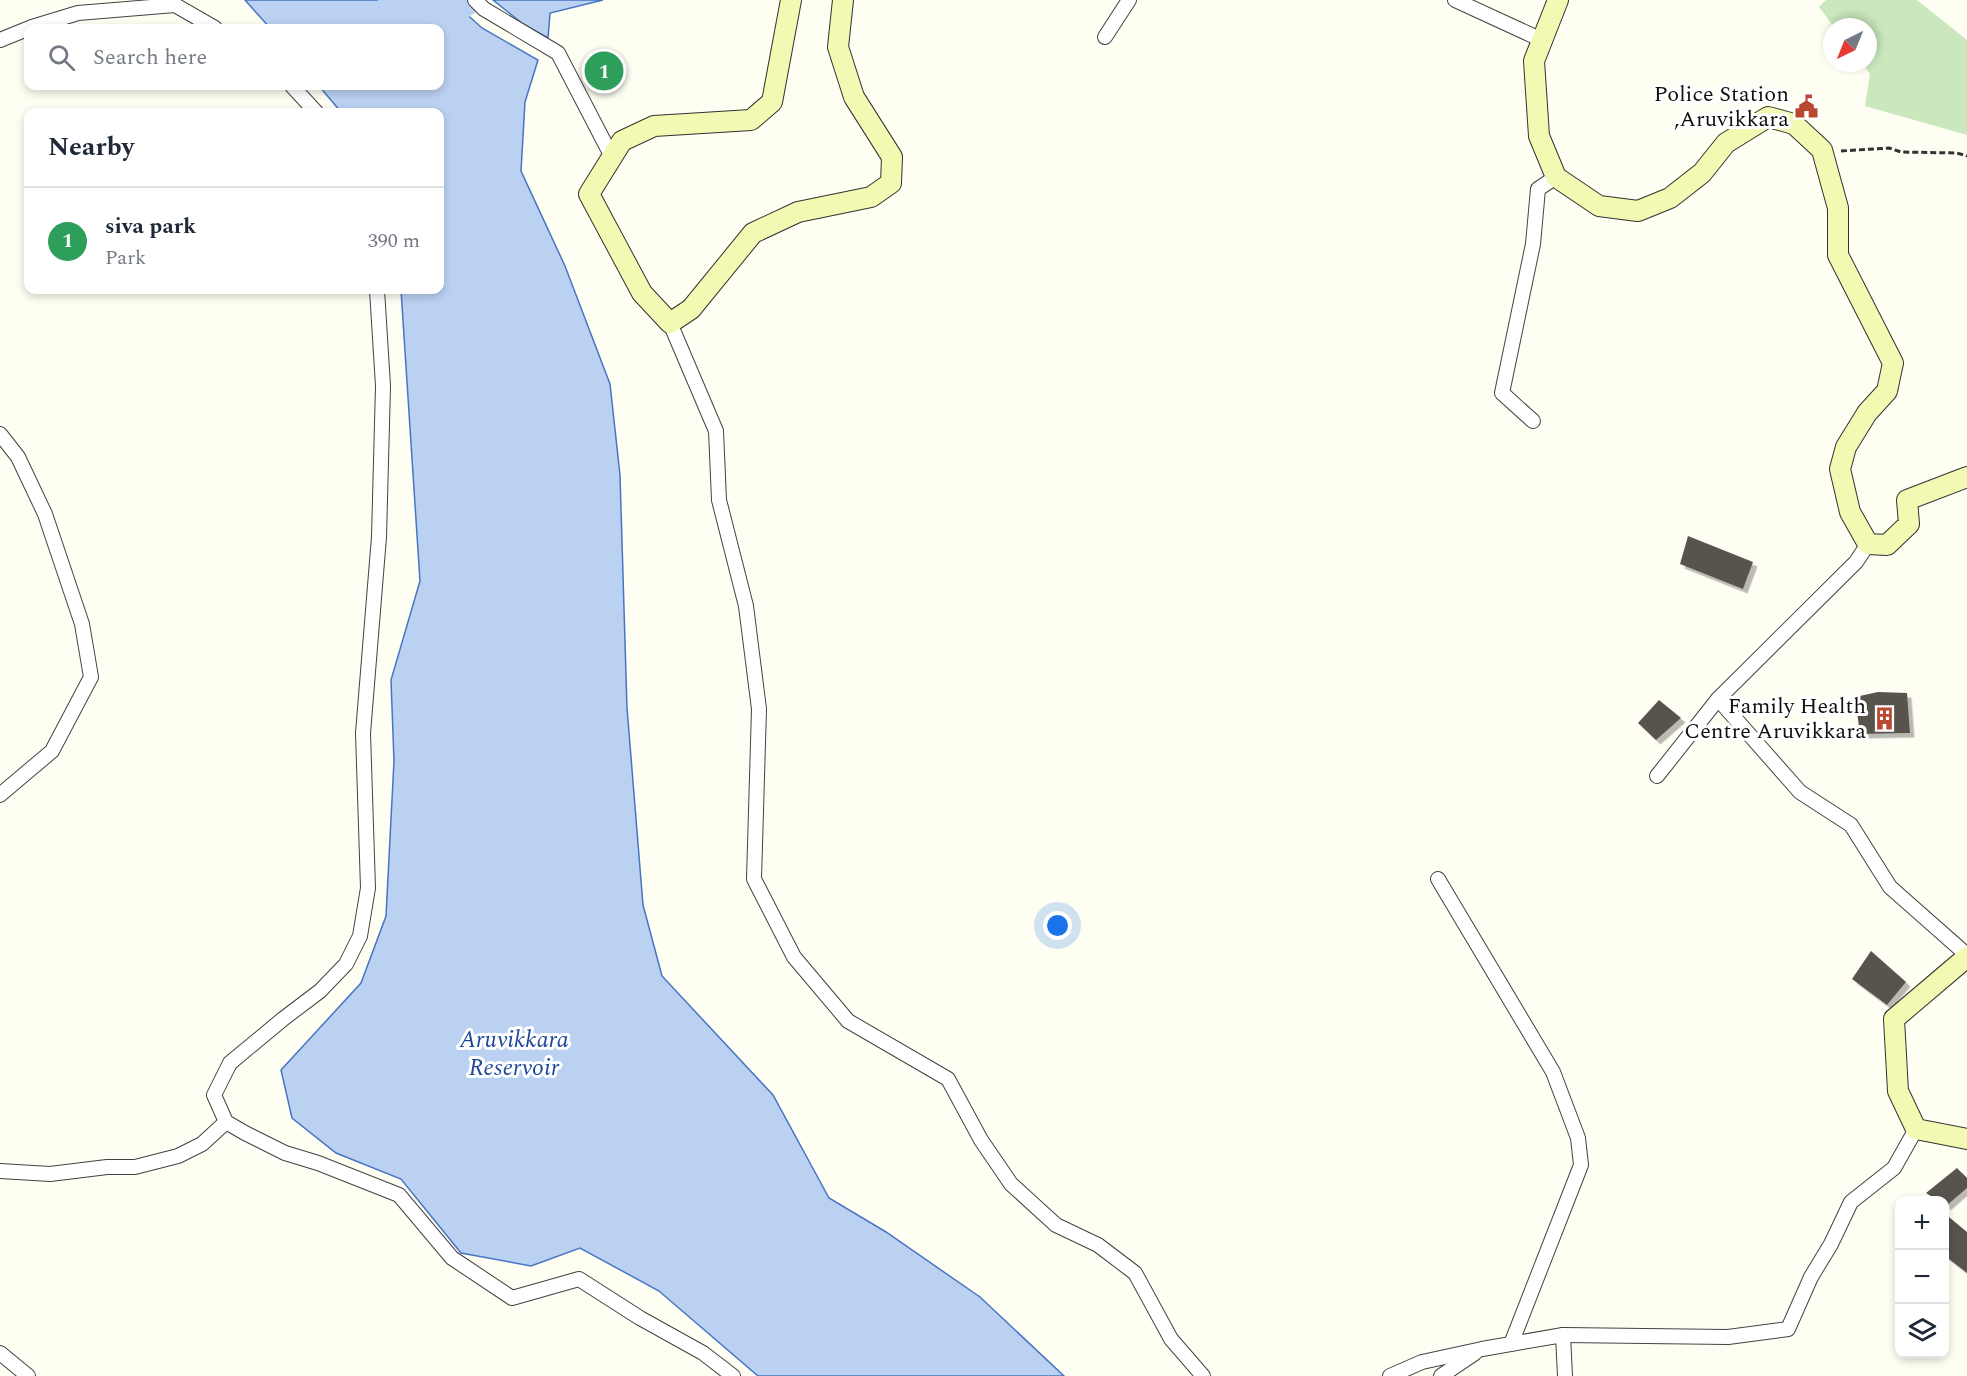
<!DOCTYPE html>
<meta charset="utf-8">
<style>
:root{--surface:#fff;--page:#f6f6f7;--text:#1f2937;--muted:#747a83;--line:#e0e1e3;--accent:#db2777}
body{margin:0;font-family:Spectral,serif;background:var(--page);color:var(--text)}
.controls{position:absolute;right:18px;bottom:18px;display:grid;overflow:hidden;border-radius:12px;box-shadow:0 3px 9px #0003}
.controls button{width:54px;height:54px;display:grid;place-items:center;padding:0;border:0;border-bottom:2px solid var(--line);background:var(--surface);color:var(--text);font:30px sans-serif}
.compass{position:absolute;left:1823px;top:18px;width:54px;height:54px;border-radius:50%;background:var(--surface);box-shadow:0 3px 9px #0003;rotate:223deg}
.you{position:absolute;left:1058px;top:926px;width:21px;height:21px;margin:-15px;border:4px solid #fff;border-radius:50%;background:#1a73e8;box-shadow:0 0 0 9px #1a73e833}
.badge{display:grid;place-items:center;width:39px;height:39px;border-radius:50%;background:var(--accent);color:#fff;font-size:20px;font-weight:700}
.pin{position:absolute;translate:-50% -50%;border:3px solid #fff;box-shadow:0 2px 6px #0006}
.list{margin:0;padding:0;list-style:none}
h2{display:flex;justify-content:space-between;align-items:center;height:78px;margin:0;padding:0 24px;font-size:26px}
h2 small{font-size:20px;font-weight:400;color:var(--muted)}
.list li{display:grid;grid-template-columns:39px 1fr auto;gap:18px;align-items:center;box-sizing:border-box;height:108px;padding:0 24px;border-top:2px solid var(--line)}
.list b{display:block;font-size:22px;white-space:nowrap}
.list p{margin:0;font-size:20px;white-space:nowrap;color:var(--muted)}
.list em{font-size:20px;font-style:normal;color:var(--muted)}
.icon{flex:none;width:33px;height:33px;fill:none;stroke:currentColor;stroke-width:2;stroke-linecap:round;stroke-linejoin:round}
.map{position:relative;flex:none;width:1967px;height:1376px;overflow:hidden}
.search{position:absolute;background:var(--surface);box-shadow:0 3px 9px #0003;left:24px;top:24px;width:420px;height:66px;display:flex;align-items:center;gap:15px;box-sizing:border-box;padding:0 21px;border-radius:12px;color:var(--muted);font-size:22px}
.panel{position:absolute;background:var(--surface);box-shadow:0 3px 9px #0003;left:24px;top:108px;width:420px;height:186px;border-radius:12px}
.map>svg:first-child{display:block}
.green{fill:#cae7be}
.water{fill:#bbd1f2;stroke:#4775c4;stroke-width:1.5}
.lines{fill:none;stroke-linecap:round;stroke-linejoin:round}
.river{stroke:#bbd1f2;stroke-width:30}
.building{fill:#58534d;filter:url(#shadow)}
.street-casing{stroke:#434343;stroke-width:16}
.secondary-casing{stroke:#323232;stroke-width:22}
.path{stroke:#323232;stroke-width:3;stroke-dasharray:6 3;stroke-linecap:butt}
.street{stroke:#fff;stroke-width:14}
.secondary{stroke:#f1f9b3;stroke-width:20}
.labels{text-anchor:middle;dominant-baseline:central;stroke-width:6;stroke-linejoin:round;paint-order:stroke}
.poi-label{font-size:22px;fill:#101010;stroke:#fff;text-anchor:end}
.water-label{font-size:24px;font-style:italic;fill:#20489a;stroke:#fff}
</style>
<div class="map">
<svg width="1967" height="1376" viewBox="0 0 1967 1376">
<defs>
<filter id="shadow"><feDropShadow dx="4.5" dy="4.5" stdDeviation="0" flood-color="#0004"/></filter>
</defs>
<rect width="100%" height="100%" fill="#fefef3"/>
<polygon class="green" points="1826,0 1917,0 1967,40 1967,135 1865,106 1870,74 1862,63 1868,63 1868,27 1834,27 1819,7"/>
<g class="water">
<polygon points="245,0 451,0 482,28 538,60 525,102 521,171 565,266 610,384 620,475 627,708 643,905 662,976 773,1095 829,1198 886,1232 980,1297 1064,1376 758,1376 659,1291 580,1248 531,1266 461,1253 401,1179 336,1153 292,1118 281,1070 361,983 386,916 394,761 391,680 420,581 401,290 440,290 440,112 341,112 319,86 440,86 440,28 270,28"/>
<polygon points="493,0 603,0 550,13 548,38 523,24"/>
</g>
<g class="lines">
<polyline class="river" points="393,0 410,7 451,11 467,0"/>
</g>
<g class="building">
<polygon points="1688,536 1753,562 1743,589 1680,564"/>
<polygon points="1878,692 1907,693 1910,733 1860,734 1855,697"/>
<polygon points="1659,700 1681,718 1656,740 1638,723"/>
<polygon points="1871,951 1906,982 1887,1005 1852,979"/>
<polygon points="1957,1168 1967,1178 1967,1188 1946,1206 1944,1200 1937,1200 1926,1193"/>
<polygon points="1944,1213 1967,1232 1967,1273 1944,1255"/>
</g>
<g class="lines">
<defs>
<g id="street">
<polyline points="475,0 484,9 558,53 612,157"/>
<polyline points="1455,0 1542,40"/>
<polyline points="1105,37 1129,0"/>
<polyline points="0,40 32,27 78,13 175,5 215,28"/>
<polyline points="292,86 316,112"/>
<polyline points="377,290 383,386 379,537 363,733 368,888 360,936 346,964 320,991 283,1019 230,1063 214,1095 226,1122 245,1133 285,1153 318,1163 399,1195 452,1258 512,1298 579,1279 640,1318 703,1353 733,1376"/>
<polyline points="670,323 716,431 719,500 746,606 759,709 754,879 794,957 848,1021 948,1079 981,1140 1011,1184 1056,1225 1098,1245 1135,1273 1171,1339 1203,1376"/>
<polyline points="1533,421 1502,393 1533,244 1538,189 1556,177"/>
<polyline points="0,434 18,457 45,514 82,624 91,677 52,751 0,795"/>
<polyline points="1718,699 1800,792 1851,825 1890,887 1967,955"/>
<polyline points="1657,776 1718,699 1856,562 1868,544"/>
<polyline points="1438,879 1553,1072 1578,1138 1581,1165 1511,1344"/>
<polyline points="0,1171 50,1174 107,1167 135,1167 178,1156 202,1144 226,1122"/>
<polyline points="1563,1335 1728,1337 1788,1329 1811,1277 1831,1244 1851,1202 1894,1168 1916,1129"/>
<polyline points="0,1353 28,1376"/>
<polyline points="1390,1376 1422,1362 1482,1349 1563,1335 1565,1376"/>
<polyline points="1441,1376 1475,1353"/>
</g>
<g id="secondary">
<polyline points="791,0 772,102 751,120 654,126 622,141 589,194 642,293 670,323 691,309 753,233 798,212 871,197 891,183 892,157 854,97 838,47 843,0"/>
<polyline points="1558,0 1534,61 1539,136 1556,177 1599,206 1638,211 1670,198 1702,173 1726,143 1768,117 1794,124 1822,150 1838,208 1838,255 1893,363 1887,391 1867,413 1846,447 1840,469 1850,512 1868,544 1887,545 1909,524 1907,500 1967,477"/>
<polyline points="1967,957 1894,1019 1898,1091 1916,1129 1967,1139"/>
</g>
</defs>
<use href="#street" class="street-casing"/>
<use href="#secondary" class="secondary-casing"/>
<polyline class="path" points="1841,151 1889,148 1901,152 1957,153 1967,156"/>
<use href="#street" class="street"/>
<use href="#secondary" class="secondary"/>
</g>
<defs>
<symbol id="civic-bare" viewBox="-9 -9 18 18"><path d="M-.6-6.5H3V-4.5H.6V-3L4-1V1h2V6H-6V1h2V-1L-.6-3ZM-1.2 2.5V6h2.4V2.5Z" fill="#b74930" stroke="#fff" stroke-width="2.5" paint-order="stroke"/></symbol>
<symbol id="building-bare" viewBox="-9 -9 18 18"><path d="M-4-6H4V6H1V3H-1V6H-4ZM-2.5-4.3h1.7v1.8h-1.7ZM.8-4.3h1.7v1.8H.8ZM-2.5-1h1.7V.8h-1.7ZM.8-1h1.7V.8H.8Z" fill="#b74930" stroke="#fff" stroke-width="2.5" paint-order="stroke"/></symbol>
</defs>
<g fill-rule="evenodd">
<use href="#civic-bare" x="1790" y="90" width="33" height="33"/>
<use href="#building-bare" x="1868" y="702" width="33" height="33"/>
</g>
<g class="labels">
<g class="poi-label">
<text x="1789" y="94">Police Station<tspan x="1789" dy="25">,Aruvikkara</tspan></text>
<text x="1866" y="706">Family Health<tspan x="1866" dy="25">Centre Aruvikkara</tspan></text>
</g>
<g class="water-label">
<text x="514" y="1040">Aruvikkara<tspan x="514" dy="28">Reservoir</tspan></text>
</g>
</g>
</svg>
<div class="controls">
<button>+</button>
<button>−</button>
<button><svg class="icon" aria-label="layers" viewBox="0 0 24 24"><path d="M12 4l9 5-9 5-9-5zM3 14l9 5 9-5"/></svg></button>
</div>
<svg class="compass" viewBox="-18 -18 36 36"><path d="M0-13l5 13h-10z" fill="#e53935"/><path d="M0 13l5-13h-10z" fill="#747a83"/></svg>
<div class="you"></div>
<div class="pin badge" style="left:604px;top:71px;background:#2e9e5b">1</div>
<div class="search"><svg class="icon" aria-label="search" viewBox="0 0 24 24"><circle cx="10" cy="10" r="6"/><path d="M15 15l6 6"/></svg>Search here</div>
<section class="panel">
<h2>Nearby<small></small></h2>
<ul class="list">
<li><span class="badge" style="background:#2e9e5b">1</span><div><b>siva park</b><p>Park</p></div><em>390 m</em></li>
</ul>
</section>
</div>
